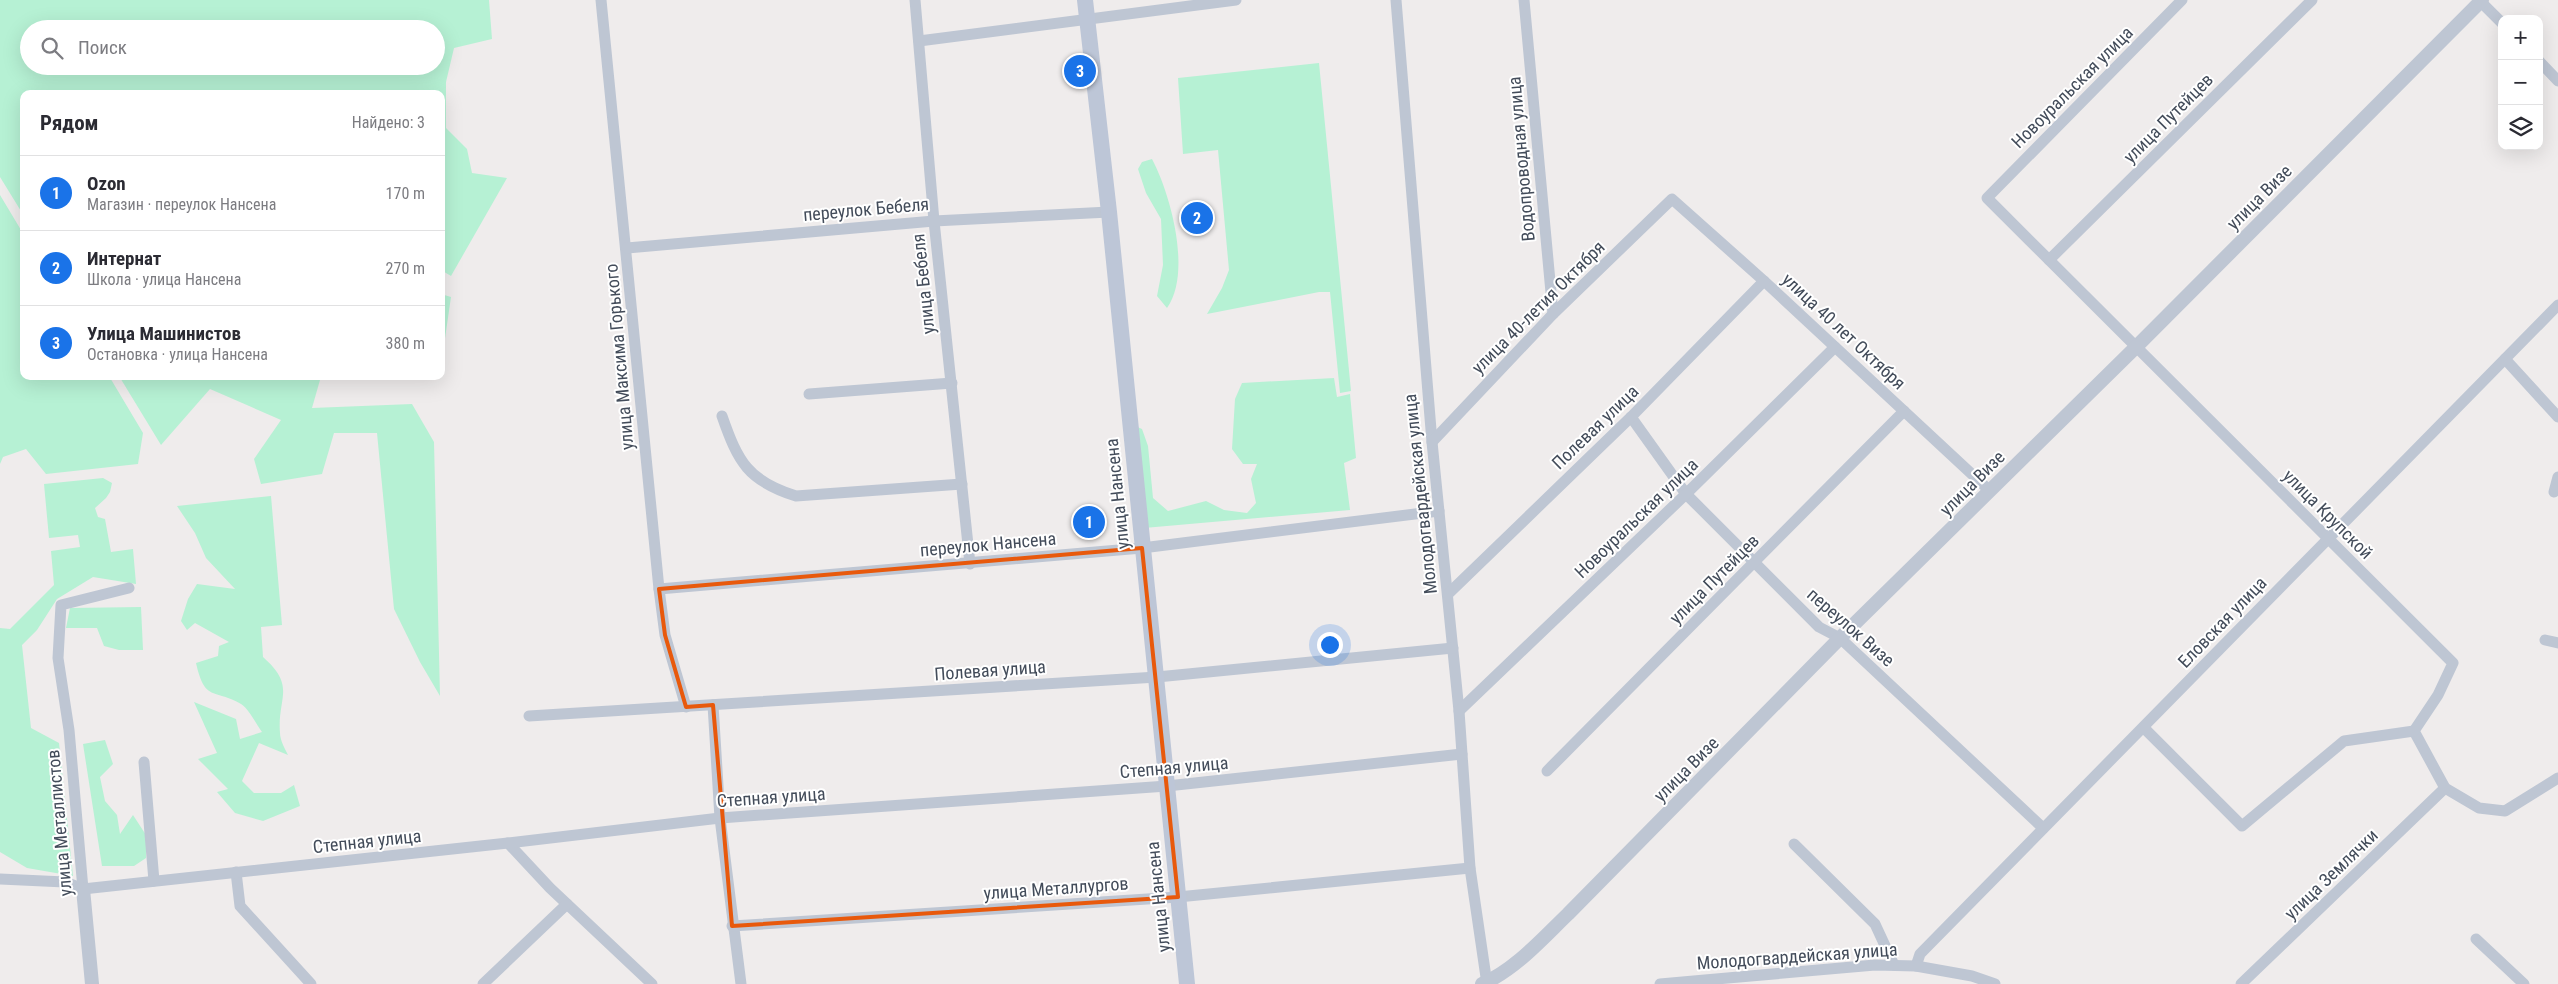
<!DOCTYPE html>
<html lang="ru">
<meta charset="utf-8">
<style>
:root{--surface:#fff;--page:#f2f2f3;--text:#2b2b33;--muted:#7c7c81;--line:#e1e1e2;--accent:#1a73e8}
body{margin:0;font-family:"Roboto Condensed",sans-serif;background:var(--page);color:var(--text)}
.controls{position:absolute;right:15px;top:15px;display:grid;overflow:hidden;border-radius:10px;box-shadow:0 5px 20px #0002}
.controls button{width:45px;height:45px;display:grid;place-items:center;padding:0;border:0;border-bottom:1px solid var(--line);background:var(--surface);color:var(--text);font:25px sans-serif}
.you{position:absolute;left:1329px;top:644px;width:18px;height:18px;margin:-12px;border:4px solid #fff;border-radius:50%;background:#1a73e8;box-shadow:0 0 0 8px #1a73e833}
.badge{display:grid;place-items:center;width:32px;height:32px;border-radius:50%;background:var(--accent);color:#fff;font-size:16px;font-weight:700}
.pin{position:absolute;translate:-50% -50%;border:2px solid #fff;box-shadow:0 1px 5px #0006}
.list{margin:0;padding:0;list-style:none}
h2{display:flex;justify-content:space-between;align-items:center;height:65px;margin:0;padding:0 20px;font-size:21px}
h2 small{font-size:16px;font-weight:400;color:var(--muted)}
.list li{display:grid;grid-template-columns:32px 1fr auto;gap:15px;align-items:center;box-sizing:border-box;height:75px;padding:0 20px;border-top:1px solid var(--line)}
.list b{display:block;font-size:19px;white-space:nowrap}
.list p{margin:0;font-size:16px;white-space:nowrap;color:var(--muted)}
.list em{font-size:16px;font-style:normal;color:var(--muted)}
.icon{flex:none;width:28px;height:28px;fill:none;stroke:currentColor;stroke-width:2;stroke-linecap:round;stroke-linejoin:round}
.map{position:relative;flex:none;width:2558px;height:984px;overflow:hidden}
.search{position:absolute;background:var(--surface);box-shadow:0 5px 20px #0002;left:20px;top:20px;width:425px;height:55px;display:flex;align-items:center;gap:12px;box-sizing:border-box;padding:0 18px;border-radius:28px;color:var(--muted);font-size:19px}
.panel{position:absolute;background:var(--surface);box-shadow:0 5px 20px #0002;left:20px;top:90px;width:425px;height:290px;border-radius:10px}
.map>svg:first-child{display:block}
.green{fill:#b6f1d4;fill-rule:evenodd}
.lines{fill:none;stroke-linecap:round;stroke-linejoin:round}
.minor{stroke:#bec6d3;stroke-width:11}
.tertiary{stroke:#bec6d3;stroke-width:14}
.secondary{stroke:#bdc6d7;stroke-width:16}
.marked{fill:none;stroke:#e8590c;stroke-width:4;stroke-linejoin:round}
.labels{text-anchor:middle;dominant-baseline:central;stroke-width:4;stroke-linejoin:round;paint-order:stroke}
.street-label{font-size:18px;fill:#434c5a;stroke:#fff}
</style>
<div class="map">
<svg width="2558" height="984" viewBox="0 0 2558 984">
<rect width="100%" height="100%" fill="#efecec"/>
<g class="green">
<path d="M 0,0 L 489,0 L 492,39 L 454,48 L 446,82 L 446,128 L 467,149 L 472,173 L 507,178 L 451,276 L 441,270 L 441,94 L 24,94 L 24,216 L 0,177 ZM 29,29 L 436,29 L 436,66 L 29,66 Z"/>
<polygon points="1319,63 1351,391 1340,393 1330,292 1319,292 1207,314 1222,288 1229,270 1218,150 1183,154 1178,78"/>
<path d="M 1152,159 C 1171,195 1192,273 1167,308 L 1157,296 L 1163,265 L 1161,219 L 1146,193 L 1138,169 L 1142,162 Z"/>
<polygon points="0,195 24,235 24,376 109,376 143,433 138,464 46,474 26,449 3,457 0,464"/>
<polygon points="441,294 451,297 441,366"/>
<polygon points="119,376 355,376 320,380 312,408 412,404 434,442 440,696 420,662 394,609 377,433 334,433 322,474 261,484 254,459 281,420 210,389 161,445"/>
<polygon points="1334,378 1337,397 1350,394 1356,458 1344,463 1350,510 1144,528 1135,426 1142,429 1148,446 1153,498 1168,511 1206,501 1224,510 1247,513 1256,503 1251,479 1257,464 1243,464 1232,449 1235,399 1242,383"/>
<polygon points="103,478 112,483 110,492 106,498 95,508 98,517 105,519 111,552 133,549 136,584 93,577 57,599 37,630 22,645 31,728 59,743 73,876 27,868 0,852 0,628 10,629 54,585 51,551 80,547 78,535 49,538 44,484"/>
<path d="M 271,496 L 282,625 L 261,627 L 263,657 C 297,687 277,697 280,733 C 280,740 285,749 288,755 L 259,743 L 242,781 L 254,793 L 281,793 L 294,785 L 300,806 L 263,821 L 235,813 L 217,792 L 228,789 L 198,759 L 217,753 L 194,702 L 236,719 L 240,739 L 262,732 C 256,724 249,709 241,704 C 214,688 205,703 196,663 L 218,656 L 219,646 L 229,642 L 195,623 L 187,630 L 181,621 L 188,599 L 197,584 L 235,589 L 206,558 L 195,533 L 177,506 Z"/>
<polygon points="141,607 143,650 119,650 104,646 97,628 66,628 70,608"/>
<polygon points="105,740 113,764 100,777 105,801 117,815 120,834 133,815 146,835 146,858 134,866 102,866 83,744"/>
</g>
<g class="lines">
<g class="minor">
<polyline points="601,0 659,589 665,635 686,707"/>
<polyline points="915,0 934,221 970,564"/>
<polyline points="1396,0 1432,442 1459,711 1470,868 1487,984"/>
<polyline points="1524,0 1553,314"/>
<polyline points="2182,0 1987,198 2453,663 2438,695 2414,731 2445,788 2479,808 2505,811 2558,778"/>
<polyline points="2479,0 2502,23"/>
<polyline points="919,41 1236,0"/>
<polyline points="2539,61 2558,81"/>
<polyline points="627,248 934,221 1109,212"/>
<polyline points="2049,260 2312,0"/>
<polyline points="2505,359 2558,417"/>
<polyline points="809,394 952,383"/>
<path d="M 722,416 C 738,462 748,481 796,496 L 962,484"/>
<polyline points="1631,417 1686,494 1819,627 1840,638 2043,828"/>
<polyline points="1432,442 1553,314 1672,199 1764,281 1990,491"/>
<polyline points="2554,492 2558,477"/>
<polyline points="659,589 1142,548 1439,511"/>
<polyline points="1448,594 1631,417 1764,281"/>
<polyline points="2545,640 2558,643"/>
<polyline points="713,705 720,818 741,984"/>
<polyline points="1459,711 1686,494 1835,347"/>
<polyline points="529,716 1157,677 1453,648"/>
<polyline points="2144,728 2242,826 2344,741 2414,731"/>
<polyline points="144,762 154,881"/>
<polyline points="1547,771 1904,411"/>
<polyline points="508,843 550,888 652,984"/>
<polyline points="1794,844 1875,924 1894,965"/>
<polyline points="236,872 240,906 311,984"/>
<polyline points="0,879 65,882 83,889 508,843 720,818 1167,786 1462,754"/>
<polyline points="83,889 69,730 58,658 61,605 129,588"/>
<polyline points="732,926 1178,897 1470,868"/>
<polyline points="2476,939 2524,984"/>
<polyline points="1916,966 1920,954 2558,305"/>
<polyline points="483,984 567,904"/>
<polyline points="1660,984 1875,965 1916,966 1972,976 1995,984"/>
<polyline points="2241,984 2445,788"/>
</g>
<g class="tertiary">
<polyline points="83,889 92,984"/>
<path d="M 1482,984 C 1515,970 1543,938 1568,914 L 1840,638 L 2137,346 L 2482,0"/>
</g>
<polyline class="secondary" points="1085,0 1109,212 1187,984"/>
</g>
<path class="marked" d="M 1142,548 L 1178,897 L 732,926 L 713,705 L 686,707 L 665,635 L 659,589 Z"/>
<g class="labels">
<g class="street-label">
<text transform="translate(2072 87) rotate(-45)">Новоуральская улица</text>
<text transform="translate(2168 118) rotate(-45)">улица Путейцев</text>
<text transform="translate(1521 159) rotate(-95)">Водопроводная улица</text>
<text transform="translate(2259 197) rotate(-45)">улица Визе</text>
<text transform="translate(866 209) rotate(-5)">переулок Бебеля</text>
<text transform="translate(923 284) rotate(-96)">улица Бебеля</text>
<text transform="translate(1538 307) rotate(-45)">улица 40-летия Октября</text>
<text transform="translate(1844 331) rotate(43)">улица 40 лет Октября</text>
<text transform="translate(619 357) rotate(-95)">улица Максима Горького</text>
<text transform="translate(1595 427) rotate(-44)">Полевая улица</text>
<text transform="translate(1972 483) rotate(-45)">улица Визе</text>
<text transform="translate(1117 494) rotate(-96)">улица Нансена</text>
<text transform="translate(1420 494) rotate(-96)">Молодогвардейская улица</text>
<text transform="translate(2328 514) rotate(45)">улица Крупской</text>
<text transform="translate(1636 518) rotate(-44)">Новоуральская улица</text>
<text transform="translate(988 544) rotate(-5)">переулок Нансена</text>
<text transform="translate(1714 579) rotate(-45)">улица Путейцев</text>
<text transform="translate(2222 622) rotate(-46)">Еловская улица</text>
<text transform="translate(1851 627) rotate(41)">переулок Визе</text>
<text transform="translate(990 670) rotate(-4)">Полевая улица</text>
<text transform="translate(1174 767) rotate(-5)">Степная улица</text>
<text transform="translate(1686 769) rotate(-45)">улица Визе</text>
<text transform="translate(771 797) rotate(-4)">Степная улица</text>
<text transform="translate(59 823) rotate(-95)">улица Металлистов</text>
<text transform="translate(367 841) rotate(-6)">Степная улица</text>
<text transform="translate(2331 874) rotate(-44)">улица Землячки</text>
<text transform="translate(1056 888) rotate(-4)">улица Металлургов</text>
<text transform="translate(1158 897) rotate(-96)">улица Нансена</text>
<text transform="translate(1797 956) rotate(-4)">Молодогвардейская улица</text>
</g>
</g>
</svg>
<div class="controls">
<button>+</button>
<button>−</button>
<button><svg class="icon" aria-label="layers" viewBox="0 0 24 24"><path d="M12 4l9 5-9 5-9-5zM3 14l9 5 9-5"/></svg></button>
</div>
<div class="you"></div>
<div class="pin badge" style="left:1089px;top:522px">1</div>
<div class="pin badge" style="left:1197px;top:218px">2</div>
<div class="pin badge" style="left:1080px;top:71px">3</div>
<div class="search"><svg class="icon" aria-label="search" viewBox="0 0 24 24"><circle cx="10" cy="10" r="6"/><path d="M15 15l6 6"/></svg>Поиск</div>
<section class="panel">
<h2>Рядом<small>Найдено: 3</small></h2>
<ul class="list">
<li><span class="badge">1</span><div><b>Ozon</b><p>Магазин · переулок Нансена</p></div><em>170 m</em></li>
<li><span class="badge">2</span><div><b>Интернат</b><p>Школа · улица Нансена</p></div><em>270 m</em></li>
<li><span class="badge">3</span><div><b>Улица Машинистов</b><p>Остановка · улица Нансена</p></div><em>380 m</em></li>
</ul>
</section>
</div>
